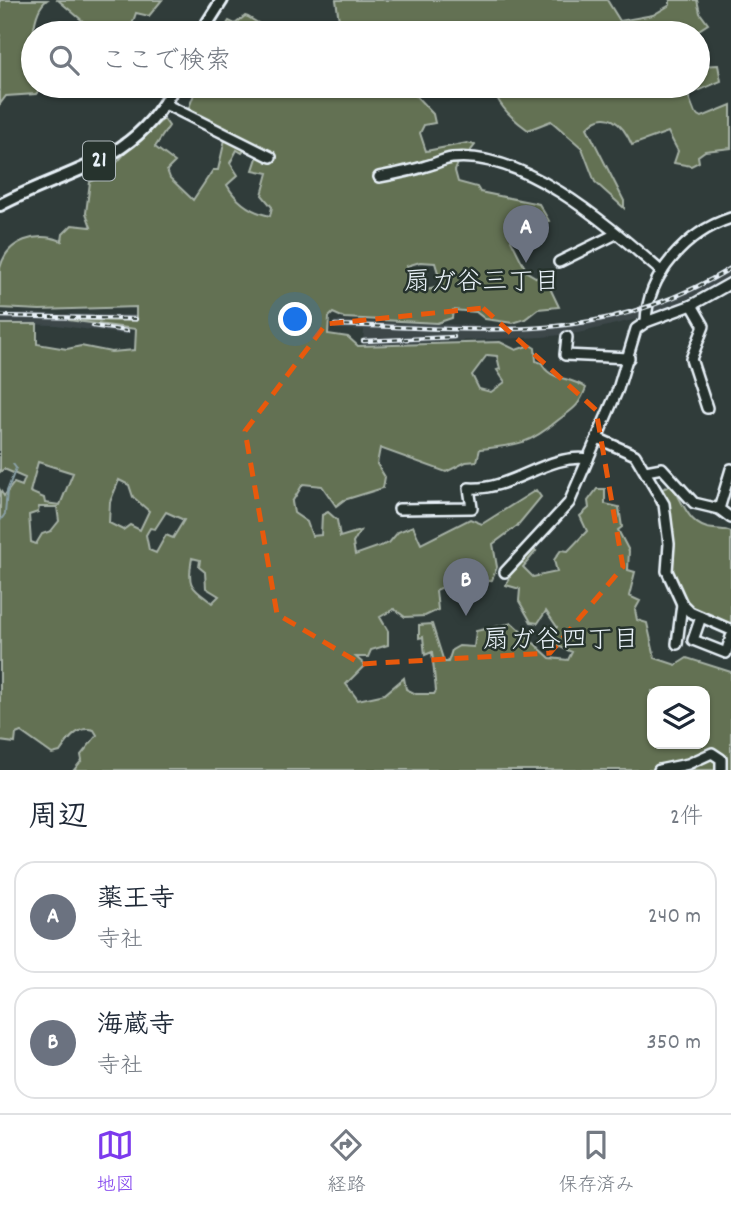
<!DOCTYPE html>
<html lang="ja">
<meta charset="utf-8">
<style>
:root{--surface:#fff;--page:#f2f2f3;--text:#1f2937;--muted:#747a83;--line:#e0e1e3;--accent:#7c3aed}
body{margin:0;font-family:Dekko,"Klee One",sans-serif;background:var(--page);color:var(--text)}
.controls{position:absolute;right:21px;bottom:21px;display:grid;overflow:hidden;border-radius:14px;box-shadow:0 2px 5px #0004}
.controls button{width:63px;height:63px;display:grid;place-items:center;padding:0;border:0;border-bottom:2px solid var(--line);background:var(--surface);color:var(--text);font:35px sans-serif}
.you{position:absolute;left:296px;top:320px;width:24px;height:24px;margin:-18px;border:5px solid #fff;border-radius:50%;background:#1a73e8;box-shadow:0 0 0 10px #1a73e833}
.badge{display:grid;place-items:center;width:46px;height:46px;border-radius:50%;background:var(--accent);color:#fff;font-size:23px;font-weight:700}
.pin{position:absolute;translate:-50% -58px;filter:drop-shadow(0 2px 4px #0008)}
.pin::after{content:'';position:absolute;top:37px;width:24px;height:21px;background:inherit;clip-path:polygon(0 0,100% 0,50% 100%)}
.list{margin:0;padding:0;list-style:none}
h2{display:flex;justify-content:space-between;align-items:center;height:91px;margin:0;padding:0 28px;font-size:30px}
h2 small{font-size:23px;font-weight:400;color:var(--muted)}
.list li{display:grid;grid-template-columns:46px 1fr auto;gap:21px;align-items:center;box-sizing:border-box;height:112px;margin:0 14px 14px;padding:0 14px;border:2px solid var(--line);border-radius:21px}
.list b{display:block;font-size:26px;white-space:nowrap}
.list p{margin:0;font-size:23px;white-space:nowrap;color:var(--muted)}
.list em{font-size:23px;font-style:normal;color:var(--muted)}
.icon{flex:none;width:38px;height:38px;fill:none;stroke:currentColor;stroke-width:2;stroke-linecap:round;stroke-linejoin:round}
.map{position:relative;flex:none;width:731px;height:770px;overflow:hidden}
.search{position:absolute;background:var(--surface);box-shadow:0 2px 5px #0004;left:21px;right:21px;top:21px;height:77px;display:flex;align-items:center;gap:18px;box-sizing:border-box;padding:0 24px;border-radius:38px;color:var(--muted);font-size:26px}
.sheet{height:343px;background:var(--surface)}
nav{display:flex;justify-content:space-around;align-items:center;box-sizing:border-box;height:98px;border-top:2px solid var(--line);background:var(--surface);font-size:19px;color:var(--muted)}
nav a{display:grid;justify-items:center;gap:4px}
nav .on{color:var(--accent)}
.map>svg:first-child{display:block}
.built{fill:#3c474a}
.green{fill:#637153;stroke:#a6b1a6;stroke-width:2;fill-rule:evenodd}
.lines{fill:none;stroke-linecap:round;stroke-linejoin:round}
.stream{stroke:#8aa1a8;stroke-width:2}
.minor-casing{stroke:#e8f1f8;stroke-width:14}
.major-casing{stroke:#e8f1f8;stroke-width:16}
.minor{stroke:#26332d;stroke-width:9}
.major{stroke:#26332d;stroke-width:10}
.rail-casing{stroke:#e8f1f8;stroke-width:4.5}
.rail{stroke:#26332d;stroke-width:2;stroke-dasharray:5;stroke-linecap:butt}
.marked{fill:none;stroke:#e8590c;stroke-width:5;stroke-dasharray:14 9;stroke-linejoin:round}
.labels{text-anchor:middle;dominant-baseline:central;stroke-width:5;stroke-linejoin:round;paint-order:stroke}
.shield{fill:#26332d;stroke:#aeb8bb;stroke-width:2}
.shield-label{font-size:23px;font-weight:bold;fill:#e8f1f8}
.neighbourhood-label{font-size:26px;fill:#e8f1f8;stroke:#26332d}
</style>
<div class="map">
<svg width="731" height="770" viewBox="0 0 731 770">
<rect width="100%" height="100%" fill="#303c3a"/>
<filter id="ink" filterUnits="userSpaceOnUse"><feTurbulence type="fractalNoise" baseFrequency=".0143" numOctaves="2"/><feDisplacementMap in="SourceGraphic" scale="14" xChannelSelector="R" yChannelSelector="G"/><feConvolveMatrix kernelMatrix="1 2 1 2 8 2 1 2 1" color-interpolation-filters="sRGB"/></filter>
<g filter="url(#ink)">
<g class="built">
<polygon points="731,265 731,277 651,316 651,305 696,286"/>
<polygon points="642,308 641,318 578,333 542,337 363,345 364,330 334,329 334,321 543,327 596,321"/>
<polygon points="0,313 136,315 136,322 69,318 127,327 127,335 56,325 0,324"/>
</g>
<g class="green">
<path d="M 0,0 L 47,0 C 28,14 33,62 33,86 L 43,86 L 36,94 L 6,96 L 0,104 Z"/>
<polygon points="58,0 162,0 149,16 136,13 129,33 97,33"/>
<polygon points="336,0 607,0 620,21 653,15 670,5 670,0 697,0 700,13 708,24 694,33 320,33 339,20"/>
<polygon points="245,16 248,17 274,33 221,33 229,21 235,24"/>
<path d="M 718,65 L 721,81 L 688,95 L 695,113 L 702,117 L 731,105 L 731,148 L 705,151 L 698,156 L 699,162 L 691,166 L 674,163 L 678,151 L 668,132 L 632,145 C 623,124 606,106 587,128 L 624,201 L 624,208 L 595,182 L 582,148 L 551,121 L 528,130 C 514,120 495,104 494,86 L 698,86 L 698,66 Z"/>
<path d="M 197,86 L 420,86 L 416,96 L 433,114 L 435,123 L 424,125 L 420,133 L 426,151 L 467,143 L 475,145 L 468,154 L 454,153 L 458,163 L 455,171 L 458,182 L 477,187 L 480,192 L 539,204 L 549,221 L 520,230 L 511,240 L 527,272 L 539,279 L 547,274 L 548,284 L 559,307 L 538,309 L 525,319 L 513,323 L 485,319 L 476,312 L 453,310 L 452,318 L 437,323 L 344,318 L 333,313 L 329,317 L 328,334 L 348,337 L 358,346 L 500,342 L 516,350 L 530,345 L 535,348 L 536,361 L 542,363 C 547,380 573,377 586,388 C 578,408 574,408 557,421 C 528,445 517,445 480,449 L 477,461 L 466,462 L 446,472 L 380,448 L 377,464 L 385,477 L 383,488 L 344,500 L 336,506 L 322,486 L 303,484 L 292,502 L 294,513 L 307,522 L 312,536 L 321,535 L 322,515 L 328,512 L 337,520 L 340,537 L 360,531 L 353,543 L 355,555 L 389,543 L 398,532 L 413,526 L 421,544 L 470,519 L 482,524 L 536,490 L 541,497 L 517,526 L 493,544 L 497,567 L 492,580 L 473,587 L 456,581 L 436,590 L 438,610 L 425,616 L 405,617 L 394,609 L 380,617 L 388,631 L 388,645 L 371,650 L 368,657 L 356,657 L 365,665 L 346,684 L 358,700 L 385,694 L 404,678 L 406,689 L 416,694 L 434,694 L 436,691 L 432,652 L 425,655 L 423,637 L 419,638 L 419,625 L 432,624 L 444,662 L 448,662 L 452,650 L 459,646 L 474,647 L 476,631 L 512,623 L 550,658 L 568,660 L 572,652 L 553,644 L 550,635 L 557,627 L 546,611 L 538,623 L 531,622 L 519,601 L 520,589 L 506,585 L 512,570 L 532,549 L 536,551 L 523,567 L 533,577 L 557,572 L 554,560 L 561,550 L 568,551 L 587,531 L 580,516 L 589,508 L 588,501 L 597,489 L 605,489 L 605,504 L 619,507 L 622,527 L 618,530 L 629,551 L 628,570 L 635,572 L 629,596 L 640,601 L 635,610 L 637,620 L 647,623 L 655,658 L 676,665 L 687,658 L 731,672 L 731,770 L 74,770 L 82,760 L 81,755 L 97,735 L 94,730 C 78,725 68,740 60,752 L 52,754 L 21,732 L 16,734 L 15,743 L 0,741 L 0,490 L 4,496 L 14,483 L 22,486 L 25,478 L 4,469 L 0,472 L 0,324 L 37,324 L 37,344 L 67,349 L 81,346 L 111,352 L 135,350 L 136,329 L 68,320 L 136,321 L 136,307 L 40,310 L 0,308 C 0,296 0,280 0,268 C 7,240 37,231 62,241 L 63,234 L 72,225 L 91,227 L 86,213 L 90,182 L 107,174 L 133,144 L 164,119 L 169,126 L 155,147 L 175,162 L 167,170 L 170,178 L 193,200 L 213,170 L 218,170 L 226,135 L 187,113 ZM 249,145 L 265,153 L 257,158 L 253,170 L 268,173 L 262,195 L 272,207 L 270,216 C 251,212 236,201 227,185 L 238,175 L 230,163 L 237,150 L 242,153 ZM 420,262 L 435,263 L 442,286 L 416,293 L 411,291 L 407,266 ZM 487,355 L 497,356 L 500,369 L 497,370 L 505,382 L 491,392 L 479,389 L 472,375 ZM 38,462 L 73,473 L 60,505 L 45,503 L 44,498 L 30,492 ZM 119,480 L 129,485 L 133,497 L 149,511 L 140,530 L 130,525 L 123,530 L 109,523 L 110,502 ZM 39,507 L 57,507 L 59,521 L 51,531 L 42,534 L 36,544 L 31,542 L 29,515 L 38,512 ZM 166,512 L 184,520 L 173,538 L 166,535 L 156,553 L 149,550 L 146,535 L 150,528 L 155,529 ZM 192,558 L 200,560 L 199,567 L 205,572 L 206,588 L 219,596 L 212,603 C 190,586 187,586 192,558 ZM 652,691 L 705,691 L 705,744 L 652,744 Z"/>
<path d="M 672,485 C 683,502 689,528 714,529 C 721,530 724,529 731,532 L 731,627 L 680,604 L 671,572 L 666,506 L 657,505 L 652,493 Z"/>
</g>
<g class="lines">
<polyline class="stream" points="0,521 5,514 7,491 16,468 13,464"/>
<defs>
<g id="minor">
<polyline points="165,104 271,157"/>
<path d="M 379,177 C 395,174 411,171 426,166 C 435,164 443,159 452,158 C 525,150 610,227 662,272"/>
<polyline points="559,262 616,234"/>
<polyline points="692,305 704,326 691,359 707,408"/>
<path d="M 646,322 C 647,275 687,232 731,218"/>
<polyline points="567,337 565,355 629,358"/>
<polyline points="597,438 635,455 664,504 669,544 667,571 682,604 690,612 731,630"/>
<polyline points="646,471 662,468 694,503 719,509 731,518"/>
<path d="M 399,509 L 472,508 L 469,488 C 512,491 547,453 588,459"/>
<polyline points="719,509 731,469"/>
<polyline points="505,572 569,503 618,389 636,329 646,322 692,305 731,283"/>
<polyline points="701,617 693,640 726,653 731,637"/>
<polyline points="677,644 682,604"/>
<polyline points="659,770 688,764 712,753 721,759 721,770"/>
</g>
<g id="major">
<polyline points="201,33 222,0"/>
<path d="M 0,205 C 68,169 136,163 174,86"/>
</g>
</defs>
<use href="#minor" class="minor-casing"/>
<use href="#major" class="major-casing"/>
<use href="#minor" class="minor"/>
<use href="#major" class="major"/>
<defs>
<g id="rail">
<polyline points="0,316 136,319"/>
<path d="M 335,325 C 480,328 600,348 731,268"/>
<polyline points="93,326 127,331"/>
<polyline points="363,341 454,337"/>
</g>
</defs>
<use href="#rail" class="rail-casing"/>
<use href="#rail" class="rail"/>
</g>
</g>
<path class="marked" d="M 483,308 L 596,410 L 623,567 L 550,653 L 361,664 L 277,614 L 245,431 L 326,324 Z"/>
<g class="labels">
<rect class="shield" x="83" y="141.5" width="32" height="39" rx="5"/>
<g class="shield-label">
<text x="99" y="161">21</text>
</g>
<g class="neighbourhood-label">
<text x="482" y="283">扇ガ谷三丁目</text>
<text x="561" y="641">扇ガ谷四丁目</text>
</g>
</g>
</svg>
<div class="controls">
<button><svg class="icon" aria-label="layers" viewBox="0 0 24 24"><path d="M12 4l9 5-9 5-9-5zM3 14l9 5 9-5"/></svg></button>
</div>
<div class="you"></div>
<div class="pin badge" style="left:526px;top:263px;background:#6b7280">A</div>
<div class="pin badge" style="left:466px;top:616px;background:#6b7280">B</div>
<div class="search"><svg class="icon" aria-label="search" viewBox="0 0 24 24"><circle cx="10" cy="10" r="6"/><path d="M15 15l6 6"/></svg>ここで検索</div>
</div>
<section class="sheet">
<h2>周辺<small>2件</small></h2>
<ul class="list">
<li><span class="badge" style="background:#6b7280">A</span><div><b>薬王寺</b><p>寺社</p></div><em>240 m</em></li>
<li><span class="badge" style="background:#6b7280">B</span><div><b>海蔵寺</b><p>寺社</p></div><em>350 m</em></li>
</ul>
</section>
<nav>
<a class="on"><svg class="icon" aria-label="map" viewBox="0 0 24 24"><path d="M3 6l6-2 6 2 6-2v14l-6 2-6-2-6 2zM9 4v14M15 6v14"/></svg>地図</a>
<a><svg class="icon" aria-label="directions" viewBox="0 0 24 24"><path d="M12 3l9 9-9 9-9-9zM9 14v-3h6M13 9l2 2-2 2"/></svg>経路</a>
<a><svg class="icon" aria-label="saved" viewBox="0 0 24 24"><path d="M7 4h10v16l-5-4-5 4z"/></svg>保存済み</a>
</nav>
